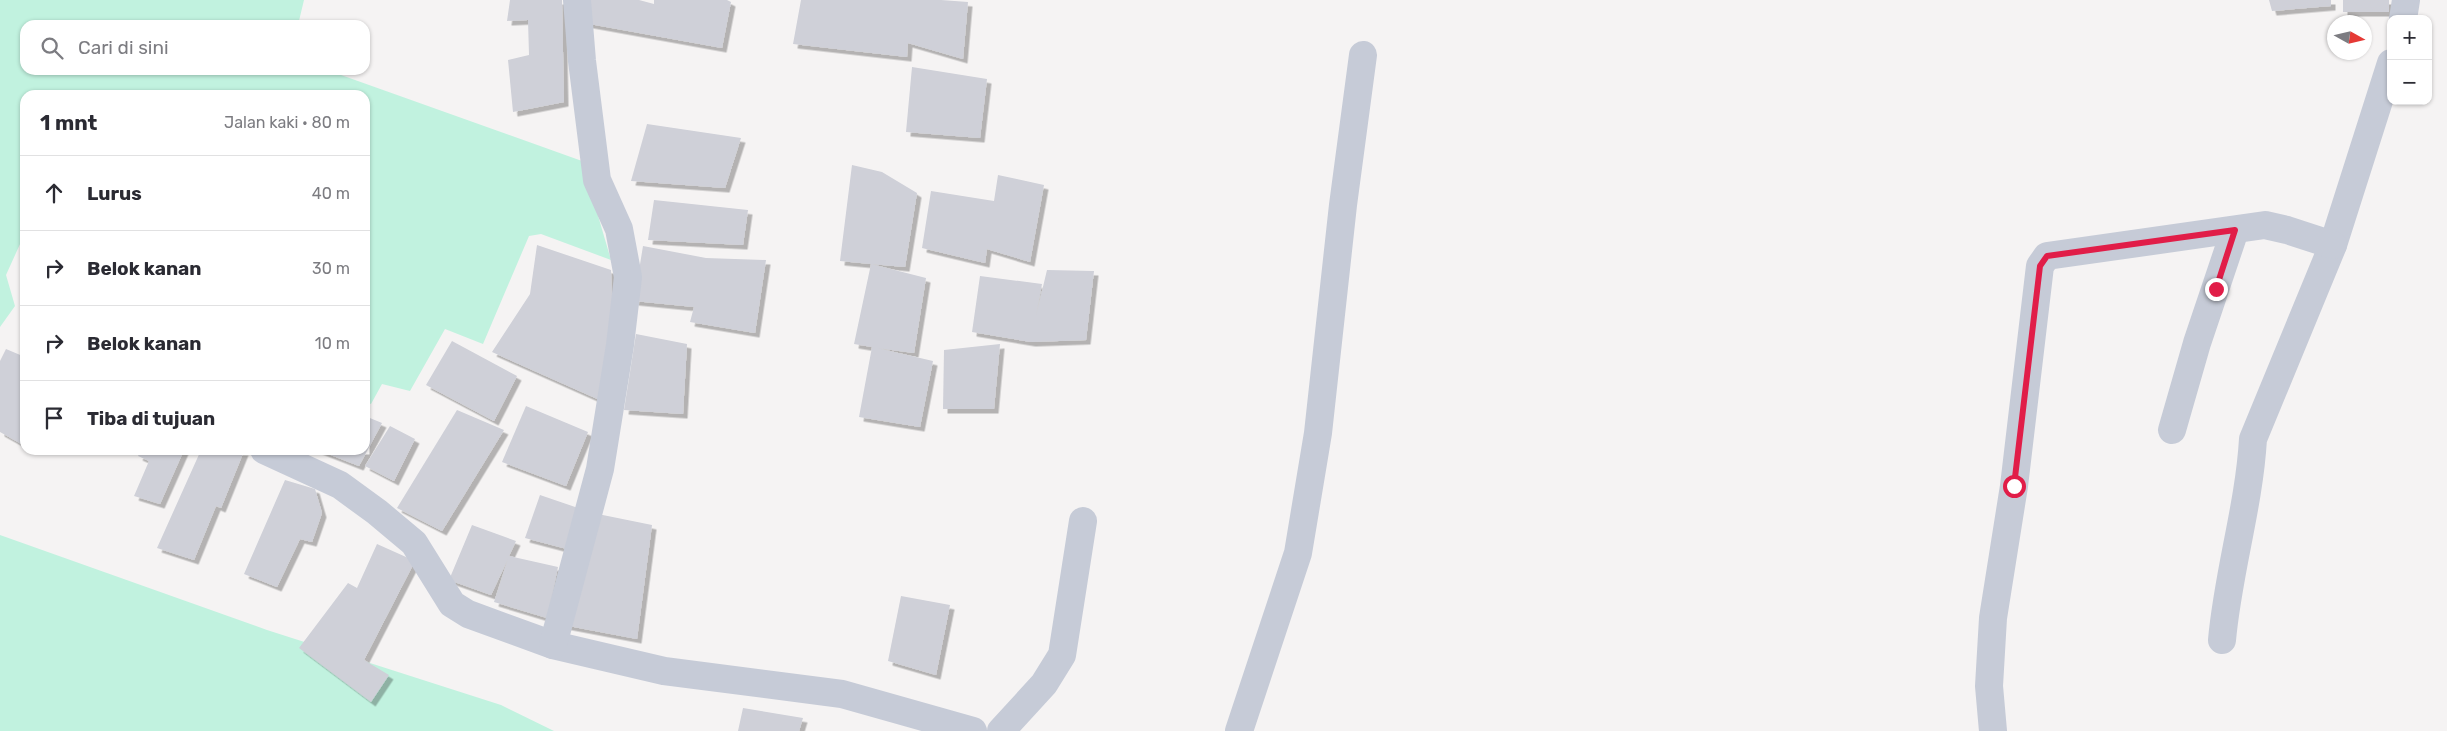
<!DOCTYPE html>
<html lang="id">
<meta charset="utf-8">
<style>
:root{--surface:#fff;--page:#f7f7f7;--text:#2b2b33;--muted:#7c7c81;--line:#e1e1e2}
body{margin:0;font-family:Rubik,sans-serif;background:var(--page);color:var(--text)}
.controls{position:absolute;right:15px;top:15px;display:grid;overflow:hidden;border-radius:10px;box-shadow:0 1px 4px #0004}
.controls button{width:45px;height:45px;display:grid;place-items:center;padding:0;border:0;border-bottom:1px solid var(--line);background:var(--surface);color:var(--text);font:25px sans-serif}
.compass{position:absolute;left:2327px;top:15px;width:45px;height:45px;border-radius:50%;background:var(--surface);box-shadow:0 1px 4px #0004;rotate:98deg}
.stop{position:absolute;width:15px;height:15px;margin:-11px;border:4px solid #e11d48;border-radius:50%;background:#fff}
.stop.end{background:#e11d48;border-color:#fff;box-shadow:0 1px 5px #0008}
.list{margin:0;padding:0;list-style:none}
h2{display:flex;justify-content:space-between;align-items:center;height:65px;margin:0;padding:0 20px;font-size:21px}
h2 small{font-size:16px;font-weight:400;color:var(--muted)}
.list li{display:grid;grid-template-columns:32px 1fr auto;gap:15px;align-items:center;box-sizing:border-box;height:75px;padding:0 20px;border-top:1px solid var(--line)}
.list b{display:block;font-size:19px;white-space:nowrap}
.list em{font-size:16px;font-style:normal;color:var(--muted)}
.icon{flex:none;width:28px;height:28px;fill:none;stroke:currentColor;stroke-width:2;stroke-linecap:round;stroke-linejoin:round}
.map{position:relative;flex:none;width:2447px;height:731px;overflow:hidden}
.search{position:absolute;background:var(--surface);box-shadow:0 1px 4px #0004;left:20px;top:20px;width:350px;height:55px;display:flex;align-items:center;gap:12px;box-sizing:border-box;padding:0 18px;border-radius:15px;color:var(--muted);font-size:19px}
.panel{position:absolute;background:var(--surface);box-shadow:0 1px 4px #0004;left:20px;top:90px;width:350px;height:365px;border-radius:15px}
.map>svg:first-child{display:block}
.green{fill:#c1f2df}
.building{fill:#cfd0d8;filter:url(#shadow)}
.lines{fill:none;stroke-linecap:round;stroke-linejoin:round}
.minor{stroke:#c6cbd7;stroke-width:28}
.route{stroke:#e11d48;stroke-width:6}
</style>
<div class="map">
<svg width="2447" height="731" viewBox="0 0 2447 731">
<defs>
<filter id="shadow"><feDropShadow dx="4.5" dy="4.5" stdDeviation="0" flood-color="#0004"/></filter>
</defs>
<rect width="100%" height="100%" fill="#f5f3f3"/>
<g class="green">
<polygon points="0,0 304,0 298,25 25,25 25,70 327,70 582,161 611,260 541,234 529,236 483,344 445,329 410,391 382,384 371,404 365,402 365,95 25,95 25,233 6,275 15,306 0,327"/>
<polygon points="0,535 267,630 501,705 554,731 0,731"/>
</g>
<g class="building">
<polygon points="510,0 562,0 564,102 513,112 508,60 529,55 528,20 507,21"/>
<polygon points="586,0 639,0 654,4 654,0 727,0 731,2 722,48 584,23"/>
<polygon points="801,0 941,0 968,2 963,59 908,43 907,57 793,44"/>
<polygon points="2269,0 2331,0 2331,6 2272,11"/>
<rect x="2343" y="0" width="46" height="12"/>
<polygon points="912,67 987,79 980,138 906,132"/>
<polygon points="647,124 741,138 725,188 631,181"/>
<polygon points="852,165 882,172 917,193 905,267 871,264 926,278 914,353 877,348 933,361 920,427 859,417 872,347 854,344 871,264 840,261"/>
<polygon points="998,175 1044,185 1030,262 987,249 985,263 922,248 931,191 994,201"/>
<polygon points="654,200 748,210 743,245 648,240"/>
<polygon points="537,245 611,270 613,337 602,401 492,352 530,294"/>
<polygon points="643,246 706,258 766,260 755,333 690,322 694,307 634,301"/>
<polygon points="1047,270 1094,271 1086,340 1031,342 972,332 980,276 1042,284 1036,316"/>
<polygon points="636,334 687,344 683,414 624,410"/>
<polygon points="452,341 517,376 494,421 426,385"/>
<polygon points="1000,344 994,409 943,409 944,350"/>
<polygon points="6,349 25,357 25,446 0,432 0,361"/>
<polygon points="526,406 588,432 566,486 502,462"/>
<polygon points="457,410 504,430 442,531 397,508"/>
<polygon points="365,416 382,423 359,466 318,450 365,450"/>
<polygon points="390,426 415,439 394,481 365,466"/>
<polygon points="141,450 184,450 160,504 134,496 149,461 138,456"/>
<polygon points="201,450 244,451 221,508 216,506 194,560 157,548"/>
<polygon points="285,480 315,489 322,513 312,542 300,539 277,587 244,574"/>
<polygon points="540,495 581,509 567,549 525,538"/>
<polygon points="588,512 652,525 637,639 558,624"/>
<polygon points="472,525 516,541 509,556 558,567 547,618 494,602 508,559 491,595 449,580"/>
<polygon points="377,544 415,561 364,660 389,675 371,702 299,648 348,583 357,588"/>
<polygon points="901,596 950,605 936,675 888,661"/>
<polygon points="743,708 803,718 799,731 738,731"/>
</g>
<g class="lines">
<g class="minor">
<polyline points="2403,19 2406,0"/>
<polyline points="2172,430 2197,343 2235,230"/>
<polyline points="264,450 340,485 377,512 414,543 452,604 468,614 553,645 664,671 842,694 973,731"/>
<path d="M 2222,640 C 2228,572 2249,507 2253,439 L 2333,245 L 2391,63"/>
<polyline points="553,645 600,469 620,345 628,277 619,229 597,180 582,61 577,0"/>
<polyline points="1001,731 1044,684 1062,655 1083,521"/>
<polyline points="1239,731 1298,553 1318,433 1343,205 1363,55"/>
<polyline points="1993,731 1989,686 1993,618 2014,486 2040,266 2047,256 2265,225 2287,230 2333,245"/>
</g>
</g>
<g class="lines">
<polyline class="route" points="2014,486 2040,266 2047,256 2235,230 2216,289"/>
</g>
</svg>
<div class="controls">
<button>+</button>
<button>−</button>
</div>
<svg class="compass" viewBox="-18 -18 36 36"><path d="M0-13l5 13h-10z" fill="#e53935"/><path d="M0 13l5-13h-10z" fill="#7c7c81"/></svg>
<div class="stop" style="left:2014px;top:486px"></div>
<div class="stop end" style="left:2216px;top:289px"></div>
<div class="search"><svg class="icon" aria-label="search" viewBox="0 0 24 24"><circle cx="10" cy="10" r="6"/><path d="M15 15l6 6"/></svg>Cari di sini</div>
<section class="panel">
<h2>1 mnt<small>Jalan kaki · 80 m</small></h2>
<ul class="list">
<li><svg class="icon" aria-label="ahead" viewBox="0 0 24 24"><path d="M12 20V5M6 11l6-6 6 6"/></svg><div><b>Lurus</b></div><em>40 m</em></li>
<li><svg class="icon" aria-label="right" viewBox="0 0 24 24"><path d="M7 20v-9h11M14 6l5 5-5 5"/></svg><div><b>Belok kanan</b></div><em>30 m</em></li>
<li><svg class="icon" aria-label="right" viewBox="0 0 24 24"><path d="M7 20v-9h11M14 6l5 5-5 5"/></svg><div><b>Belok kanan</b></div><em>10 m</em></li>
<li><svg class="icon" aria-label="arrive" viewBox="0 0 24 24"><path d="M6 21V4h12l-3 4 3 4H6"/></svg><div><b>Tiba di tujuan</b></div></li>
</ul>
</section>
</div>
